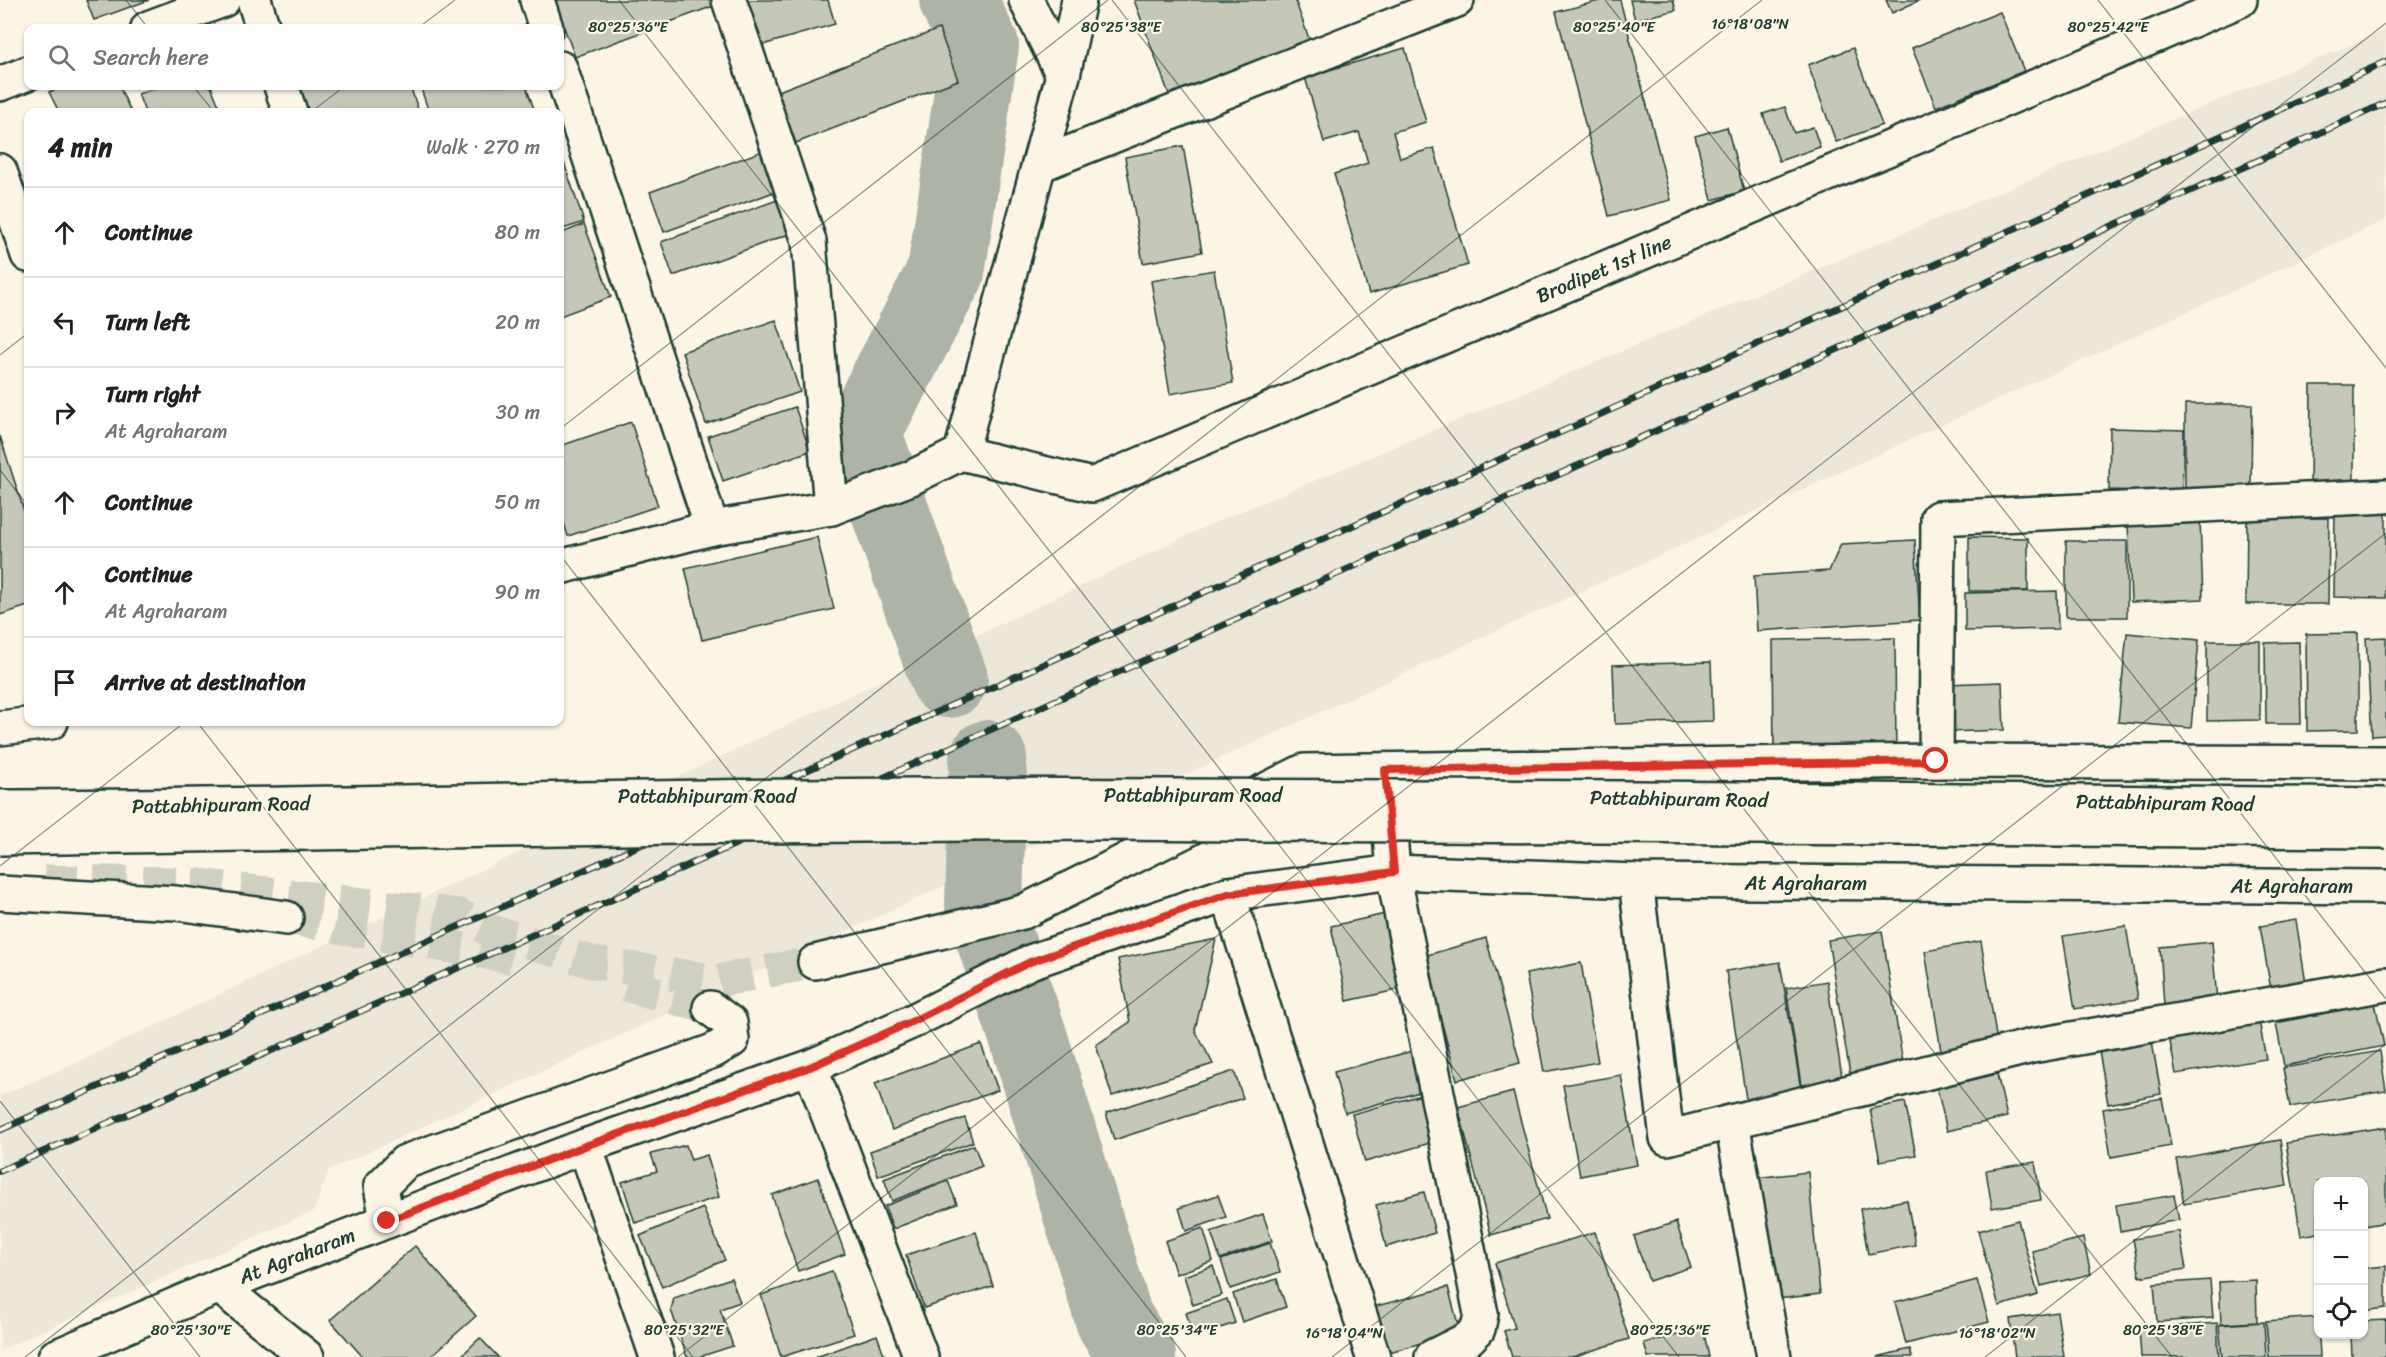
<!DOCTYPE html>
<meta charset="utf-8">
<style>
:root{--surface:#fff;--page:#f6f6f6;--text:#202124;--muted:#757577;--line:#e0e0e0}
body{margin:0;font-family:Sriracha,sans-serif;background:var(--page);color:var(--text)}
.controls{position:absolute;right:18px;bottom:18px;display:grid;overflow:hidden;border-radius:12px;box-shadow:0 2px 4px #0004}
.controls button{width:54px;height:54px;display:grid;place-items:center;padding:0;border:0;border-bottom:2px solid var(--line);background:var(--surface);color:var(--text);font:30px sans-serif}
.stop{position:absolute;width:18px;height:18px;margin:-14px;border:4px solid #d93025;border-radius:50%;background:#fff}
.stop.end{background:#d93025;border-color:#fff;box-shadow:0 2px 6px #0008}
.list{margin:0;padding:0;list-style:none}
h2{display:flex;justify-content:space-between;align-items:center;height:78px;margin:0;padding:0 24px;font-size:26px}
h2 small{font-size:20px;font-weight:400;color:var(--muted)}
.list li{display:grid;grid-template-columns:39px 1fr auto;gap:18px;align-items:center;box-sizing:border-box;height:90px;padding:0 24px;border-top:2px solid var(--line)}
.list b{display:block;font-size:22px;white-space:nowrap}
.list p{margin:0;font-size:20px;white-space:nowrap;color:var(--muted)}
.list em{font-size:20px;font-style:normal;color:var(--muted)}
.icon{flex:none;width:33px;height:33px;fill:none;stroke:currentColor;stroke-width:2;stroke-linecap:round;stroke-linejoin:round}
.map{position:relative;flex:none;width:2386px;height:1357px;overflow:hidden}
.search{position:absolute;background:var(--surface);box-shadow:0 2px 4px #0004;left:24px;top:24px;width:540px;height:66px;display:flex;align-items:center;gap:15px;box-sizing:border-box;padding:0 21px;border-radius:12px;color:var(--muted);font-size:22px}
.panel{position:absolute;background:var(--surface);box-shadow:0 2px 4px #0004;left:24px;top:108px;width:540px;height:618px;border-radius:12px}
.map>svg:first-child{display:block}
.built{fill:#ece7d8}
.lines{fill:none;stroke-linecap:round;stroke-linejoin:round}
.river{stroke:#aeb3a7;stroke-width:78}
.building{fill:#c5c7b9;stroke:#1f3d34;stroke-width:1.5}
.minor-tunnel{stroke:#d0d0c2;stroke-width:33;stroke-dasharray:33 16;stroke-linecap:butt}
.minor-casing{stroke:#1f3d34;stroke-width:38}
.minor{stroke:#fcf5e5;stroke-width:33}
.rail-casing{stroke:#1f3d34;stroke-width:7}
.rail{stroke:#fcf5e5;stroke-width:4.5;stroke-dasharray:14;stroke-linecap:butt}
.minor-bridge-casing{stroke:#1f3d34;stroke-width:38;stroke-linecap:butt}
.minor-bridge{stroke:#fcf5e5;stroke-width:33}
.route{stroke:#d93025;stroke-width:8}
.ticks{fill:none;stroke:#1f3d34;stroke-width:1.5;stroke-opacity:0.45}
.labels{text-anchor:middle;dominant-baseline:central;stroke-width:4.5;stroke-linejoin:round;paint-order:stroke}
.street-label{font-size:20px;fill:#1f3d34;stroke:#fcf5e5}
.ticks-label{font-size:15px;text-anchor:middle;fill:#1f3d34;stroke:#fcf5e5;stroke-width:4.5;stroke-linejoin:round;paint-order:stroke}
</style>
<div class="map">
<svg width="2386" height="1357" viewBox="0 0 2386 1357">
<rect width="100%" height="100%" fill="#fcf5e5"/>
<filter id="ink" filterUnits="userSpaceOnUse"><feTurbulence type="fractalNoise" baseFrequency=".0167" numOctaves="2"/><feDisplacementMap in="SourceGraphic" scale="12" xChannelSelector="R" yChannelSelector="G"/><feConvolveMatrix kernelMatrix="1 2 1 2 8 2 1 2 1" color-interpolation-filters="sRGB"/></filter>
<g filter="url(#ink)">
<polygon class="built" points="2386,30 2386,220 329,1170 314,1211 0,1350 0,1096 80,1061 1211,524"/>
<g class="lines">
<g class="river">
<polyline points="949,679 862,432 946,272 980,46 958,0"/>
<polyline points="988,759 984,906 1028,1036 1114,1319 1137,1357"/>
</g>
</g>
<g class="building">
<polygon points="86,0 149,0 94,20"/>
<polygon points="554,0 718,0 719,4 575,57"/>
<polygon points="746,0 828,0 835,24 759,46"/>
<polygon points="1134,0 1295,0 1311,44 1170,97"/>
<polygon points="1603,0 1620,0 1671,200 1609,216 1556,12"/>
<polygon points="1630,0 1673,0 1676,10 1635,20"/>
<polygon points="1886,0 1920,0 1892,13"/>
<polygon points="2000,12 2024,71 1936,107 1912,48"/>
<polygon points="939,29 958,80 796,143 776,92"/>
<polygon points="1405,48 1426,122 1393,132 1400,158 1434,148 1468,265 1369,294 1334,174 1368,163 1359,132 1324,142 1305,77"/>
<polygon points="1853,48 1882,125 1836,142 1808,65"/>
<polygon points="64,86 119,86 131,112 59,112 49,92"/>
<polygon points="162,86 211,86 221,111 145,112 138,94"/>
<polygon points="288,86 410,86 419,112 297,112"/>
<polygon points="420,86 526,86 535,112 429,112"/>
<polygon points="1785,107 1794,133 1813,127 1820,147 1779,161 1763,114"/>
<polygon points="1727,127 1744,191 1712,200 1695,136"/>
<polygon points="1183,146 1202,252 1143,263 1125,157"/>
<polygon points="771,148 785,188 664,232 650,192"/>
<polygon points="560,151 584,222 560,230"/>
<polygon points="780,199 792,233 673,276 661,242"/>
<polygon points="584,224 611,297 560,316 560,234"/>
<polygon points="1214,270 1233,383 1170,394 1151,281"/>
<polygon points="776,320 800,392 706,424 682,352"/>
<polygon points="2311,385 2354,385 2354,487 2310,487"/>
<polygon points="2185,404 2252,404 2251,490 2185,489"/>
<polygon points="795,407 810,451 723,481 708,436"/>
<polygon points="631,422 658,506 568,536 560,511 560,446"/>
<polygon points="2110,428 2184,430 2182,492 2109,490"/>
<polygon points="0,436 28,523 28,606 0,615"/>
<polygon points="2335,511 2386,511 2386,598 2334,597"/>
<polygon points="2247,518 2329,518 2328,604 2246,604"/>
<polygon points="2200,519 2203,599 2131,602 2128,521"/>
<polygon points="817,537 834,609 702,640 685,568"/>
<polygon points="1969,537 2028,538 2028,591 1969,591"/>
<polygon points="1915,540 1920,620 1757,631 1754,576 1829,571 1841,544"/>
<rect x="2066" y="541" width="61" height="76"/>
<polygon points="2057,591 2058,629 1965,631 1965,593"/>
<polygon points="2127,633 2199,640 2191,728 2118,722"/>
<polygon points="2358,633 2358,730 2307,731 2306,634"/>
<polygon points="2386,637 2386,735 2372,736 2366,638"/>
<polygon points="1895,638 1896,757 1774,759 1773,640"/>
<polygon points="2207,641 2260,641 2260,720 2207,721"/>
<polygon points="2299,642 2301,724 2266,724 2265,643"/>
<polygon points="1711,662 1713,721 1615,724 1613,665"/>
<polygon points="2002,682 2004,730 1947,732 1945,684"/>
<polygon points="1390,913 1406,988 1347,1001 1331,926"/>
<polygon points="2296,920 2306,984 2271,990 2260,926"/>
<polygon points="2126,926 2138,999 2075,1009 2063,936"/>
<polygon points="1882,931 1904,1070 1851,1080 1828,940"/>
<polygon points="1486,938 1520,1063 1457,1080 1424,956"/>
<polygon points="1216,939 1195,1030 1213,1064 1112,1096 1096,1045 1130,1022 1118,959"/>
<polygon points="1981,941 1997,1042 1941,1051 1925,951"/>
<polygon points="2212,942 2217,1001 2164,1005 2160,947"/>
<polygon points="1780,962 1802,1096 1747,1105 1726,971"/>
<polygon points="1581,963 1598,1062 1544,1072 1526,974"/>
<polygon points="1827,981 1843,1084 1802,1091 1786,988"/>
<polygon points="2375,1003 2384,1046 2284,1066 2276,1023"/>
<polygon points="2258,1015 2266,1059 2176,1074 2168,1031"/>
<polygon points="2152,1042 2161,1094 2108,1104 2099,1051"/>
<polygon points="981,1044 998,1090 892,1130 875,1083"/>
<polygon points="1416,1050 1427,1090 1345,1113 1334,1072"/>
<polygon points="2380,1051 2386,1091 2290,1107 2283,1068"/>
<polygon points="1234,1071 1243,1098 1114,1140 1106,1113"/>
<polygon points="1997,1074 2007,1117 1947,1131 1937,1088"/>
<polygon points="1621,1075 1637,1165 1580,1176 1563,1085"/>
<polygon points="1513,1092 1547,1219 1491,1235 1458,1107"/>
<polygon points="1425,1094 1437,1141 1365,1162 1352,1114"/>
<polygon points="2162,1098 2171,1146 2111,1157 2103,1109"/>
<polygon points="1905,1102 1916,1155 1880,1161 1870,1109"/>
<polygon points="965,1118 973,1142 878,1176 870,1151"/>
<polygon points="2386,1127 2386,1222 2364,1226 2364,1182 2318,1182 2318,1233 2301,1236 2286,1143"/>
<polygon points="2280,1140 2287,1186 2184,1204 2176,1159"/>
<polygon points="686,1145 691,1160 707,1155 719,1197 635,1223 622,1182 657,1171 651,1154"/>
<polygon points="974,1145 982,1166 892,1201 884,1179"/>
<polygon points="2035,1162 2041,1200 1992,1208 1986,1170"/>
<polygon points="1808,1172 1820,1294 1768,1300 1755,1178"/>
<polygon points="818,1178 845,1254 798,1271 772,1195"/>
<polygon points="948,1181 957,1204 893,1229 885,1206"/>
<polygon points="1424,1192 1435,1233 1386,1247 1376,1205"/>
<polygon points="1218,1195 1226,1217 1186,1231 1179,1208"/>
<polygon points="2174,1195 2179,1220 2120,1231 2116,1205"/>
<polygon points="1907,1200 1915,1245 1868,1254 1860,1209"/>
<polygon points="703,1208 725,1260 662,1287 640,1236"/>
<polygon points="1263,1214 1272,1241 1220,1259 1211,1232"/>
<polygon points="2018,1220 2038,1295 1999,1306 1978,1231"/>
<polygon points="1676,1222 1691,1267 1649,1281 1634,1236"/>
<polygon points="1203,1228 1213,1261 1176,1274 1165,1241"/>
<polygon points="2179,1231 2186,1269 2140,1277 2133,1239"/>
<polygon points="976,1232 993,1286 924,1308 906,1255"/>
<polygon points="1595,1232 1629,1339 1572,1357 1512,1357 1504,1331 1515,1328 1495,1263"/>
<polygon points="2083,1238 2091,1274 2041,1286 2032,1251"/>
<polygon points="1270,1243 1280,1272 1230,1289 1221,1260"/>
<polygon points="415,1246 476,1316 430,1357 363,1357 330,1320"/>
<polygon points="1213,1266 1222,1295 1193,1305 1184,1276"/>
<polygon points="2386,1266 2386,1308 2364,1311 2364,1268"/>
<polygon points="832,1271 854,1334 781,1357 761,1295"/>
<polygon points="731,1278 740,1302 720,1309 733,1346 699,1357 687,1357 671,1310 674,1298"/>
<polygon points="1277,1279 1286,1307 1242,1322 1233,1294"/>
<polygon points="1977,1280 1989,1322 1906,1344 1895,1302"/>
<polygon points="2210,1280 2213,1318 2157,1322 2154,1284"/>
<polygon points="2256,1280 2257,1322 2221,1324 2219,1282"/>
<polygon points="1448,1287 1460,1332 1386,1353 1373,1307"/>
<polygon points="1227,1299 1235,1323 1194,1337 1186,1313"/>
<polygon points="2057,1312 2064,1357 2015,1357 2010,1319"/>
<polygon points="2318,1317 2320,1357 2269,1357 2266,1321"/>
<polygon points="2386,1320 2386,1357 2352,1357 2351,1334 2364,1334 2364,1321"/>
<polygon points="2264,1322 2266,1357 2222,1357 2219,1325"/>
<polygon points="2217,1323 2219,1357 2141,1357 2139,1329"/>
<polygon points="1703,1329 1709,1357 1648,1357 1644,1343"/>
<polygon points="877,1335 885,1357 816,1357"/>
<polygon points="480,1338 498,1357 460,1357"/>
<polygon points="1910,1349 1912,1357 1877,1357"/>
</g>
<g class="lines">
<g class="minor-tunnel">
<polyline points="45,881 182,883 459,915 492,931 595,963 718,981 815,962"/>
<polyline points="286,918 526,960"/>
<polyline points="626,985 710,1008"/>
</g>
<defs>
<g id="minor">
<polyline points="254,0 263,28"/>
<polyline points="537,0 546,28"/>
<polyline points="729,0 809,241 831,508"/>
<polyline points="1026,0 1063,75"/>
<polyline points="148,28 223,0"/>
<polyline points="560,68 712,528"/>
<polyline points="0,84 28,73"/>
<polyline points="281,86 290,112"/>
<polyline points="1039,165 1457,0"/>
<polyline points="0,171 28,255"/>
<polyline points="961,453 1092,485 2240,0"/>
<polyline points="560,567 712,528 831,508 911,478 961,453 1063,75 1079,0"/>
<polyline points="0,728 51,722"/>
<polyline points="1936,761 1938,518 2386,496"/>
<polyline points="1387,797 1393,872 1481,1314 1478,1329 1468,1339 1432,1357"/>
<polyline points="1636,881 1667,1138 2032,1046 2386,984"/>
<polyline points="0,893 176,903 286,918"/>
<polyline points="1228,894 1373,1357"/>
<polyline points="815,962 1023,912 1304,771 1936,761 2386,763"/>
<polyline points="810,1067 921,1357"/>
<polyline points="1732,1122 1774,1357"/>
<polyline points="585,1146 657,1357"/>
<polyline points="387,1221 381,1186 405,1162 713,1051 732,1040 730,1023 710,1008"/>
<polyline points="219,1286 307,1357"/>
<polyline points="55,1357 219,1286 387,1221 585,1146 810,1067 911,1022 1030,962 1228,894 1393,872 1636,881 2386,887"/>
</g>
</defs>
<use href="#minor" class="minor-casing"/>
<use href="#minor" class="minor"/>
<defs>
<g id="rail">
<polyline points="0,1130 308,994 2386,62"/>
<polyline points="0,1171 602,904 2386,103"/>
</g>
</defs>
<use href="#rail" class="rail-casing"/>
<use href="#rail" class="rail"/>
<defs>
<g id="minor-bridge">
<path d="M 0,807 C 308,806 615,796 923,795 C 1411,794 1898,801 2386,805"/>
<polyline points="0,838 742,826 1096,823 2386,831"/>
</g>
</defs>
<use href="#minor-bridge" class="minor-bridge-casing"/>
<use href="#minor-bridge" class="minor-bridge"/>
</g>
</g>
<g class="lines" filter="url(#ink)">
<polyline class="route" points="387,1221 585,1146 810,1067 911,1022 1030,962 1228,894 1394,872 1385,770 1936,761"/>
</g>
<path class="ticks" d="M 126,0 L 148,28M 619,0 L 1679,1357M 1112,0 L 2172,1357M 1605,0 L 2386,999M 2098,0 L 2386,368M 418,28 L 455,0M 193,86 L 214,112M 311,112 L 345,86M 0,355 L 28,333M 560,429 L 1108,0M 0,470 L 28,506M 560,555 L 1186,1357M 197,722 L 693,1357M 0,866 L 185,722M 0,1101 L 200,1357M 25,1357 L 1762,0M 678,1357 L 2386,23M 1332,1357 L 2386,533M 1985,1357 L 2386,1044"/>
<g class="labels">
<g class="street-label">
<text transform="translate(1604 269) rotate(-23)">Brodipet 1st line</text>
<text x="1193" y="795">Pattabhipuram Road</text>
<text x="707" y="796">Pattabhipuram Road</text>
<text transform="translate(1679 799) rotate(1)">Pattabhipuram Road</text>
<text transform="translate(2165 803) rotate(1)">Pattabhipuram Road</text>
<text transform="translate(221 805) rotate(-1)">Pattabhipuram Road</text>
<text x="1806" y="883">At Agraharam</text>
<text x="2292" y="886">At Agraharam</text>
<text transform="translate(297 1256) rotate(-21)">At Agraharam</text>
</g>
</g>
<g class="ticks-label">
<text x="1750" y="29">16°18'08"N</text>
<text x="628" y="32">80°25'36"E</text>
<text x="1121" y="32">80°25'38"E</text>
<text x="1614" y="32">80°25'40"E</text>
<text x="2108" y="32">80°25'42"E</text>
<text x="191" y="1335">80°25'30"E</text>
<text x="684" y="1335">80°25'32"E</text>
<text x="1177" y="1335">80°25'34"E</text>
<text x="1670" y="1335">80°25'36"E</text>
<text x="2163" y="1335">80°25'38"E</text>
<text x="1344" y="1338">16°18'04"N</text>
<text x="1997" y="1338">16°18'02"N</text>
</g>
</svg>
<div class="controls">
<button>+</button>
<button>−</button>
<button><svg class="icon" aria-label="locate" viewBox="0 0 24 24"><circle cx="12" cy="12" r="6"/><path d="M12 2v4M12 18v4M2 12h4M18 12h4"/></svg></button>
</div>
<div class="stop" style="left:1936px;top:761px"></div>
<div class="stop end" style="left:387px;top:1221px"></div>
<div class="search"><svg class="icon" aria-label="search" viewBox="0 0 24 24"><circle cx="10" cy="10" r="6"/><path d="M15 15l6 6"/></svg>Search here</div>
<section class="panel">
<h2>4 min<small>Walk · 270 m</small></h2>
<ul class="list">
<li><svg class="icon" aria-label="ahead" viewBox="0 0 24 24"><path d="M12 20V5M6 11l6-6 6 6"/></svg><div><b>Continue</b></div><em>80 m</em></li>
<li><svg class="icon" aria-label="left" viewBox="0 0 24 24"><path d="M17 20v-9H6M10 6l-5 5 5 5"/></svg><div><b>Turn left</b></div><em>20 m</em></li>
<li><svg class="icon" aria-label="right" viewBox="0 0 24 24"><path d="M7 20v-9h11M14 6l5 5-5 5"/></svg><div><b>Turn right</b><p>At Agraharam</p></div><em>30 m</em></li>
<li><svg class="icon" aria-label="ahead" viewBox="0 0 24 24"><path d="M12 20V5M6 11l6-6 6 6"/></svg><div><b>Continue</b></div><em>50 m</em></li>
<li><svg class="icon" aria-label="ahead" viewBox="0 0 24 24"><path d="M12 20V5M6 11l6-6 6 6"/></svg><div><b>Continue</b><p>At Agraharam</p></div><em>90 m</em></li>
<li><svg class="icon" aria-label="arrive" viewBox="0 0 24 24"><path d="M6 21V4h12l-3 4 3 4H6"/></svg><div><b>Arrive at destination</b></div></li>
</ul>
</section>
</div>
